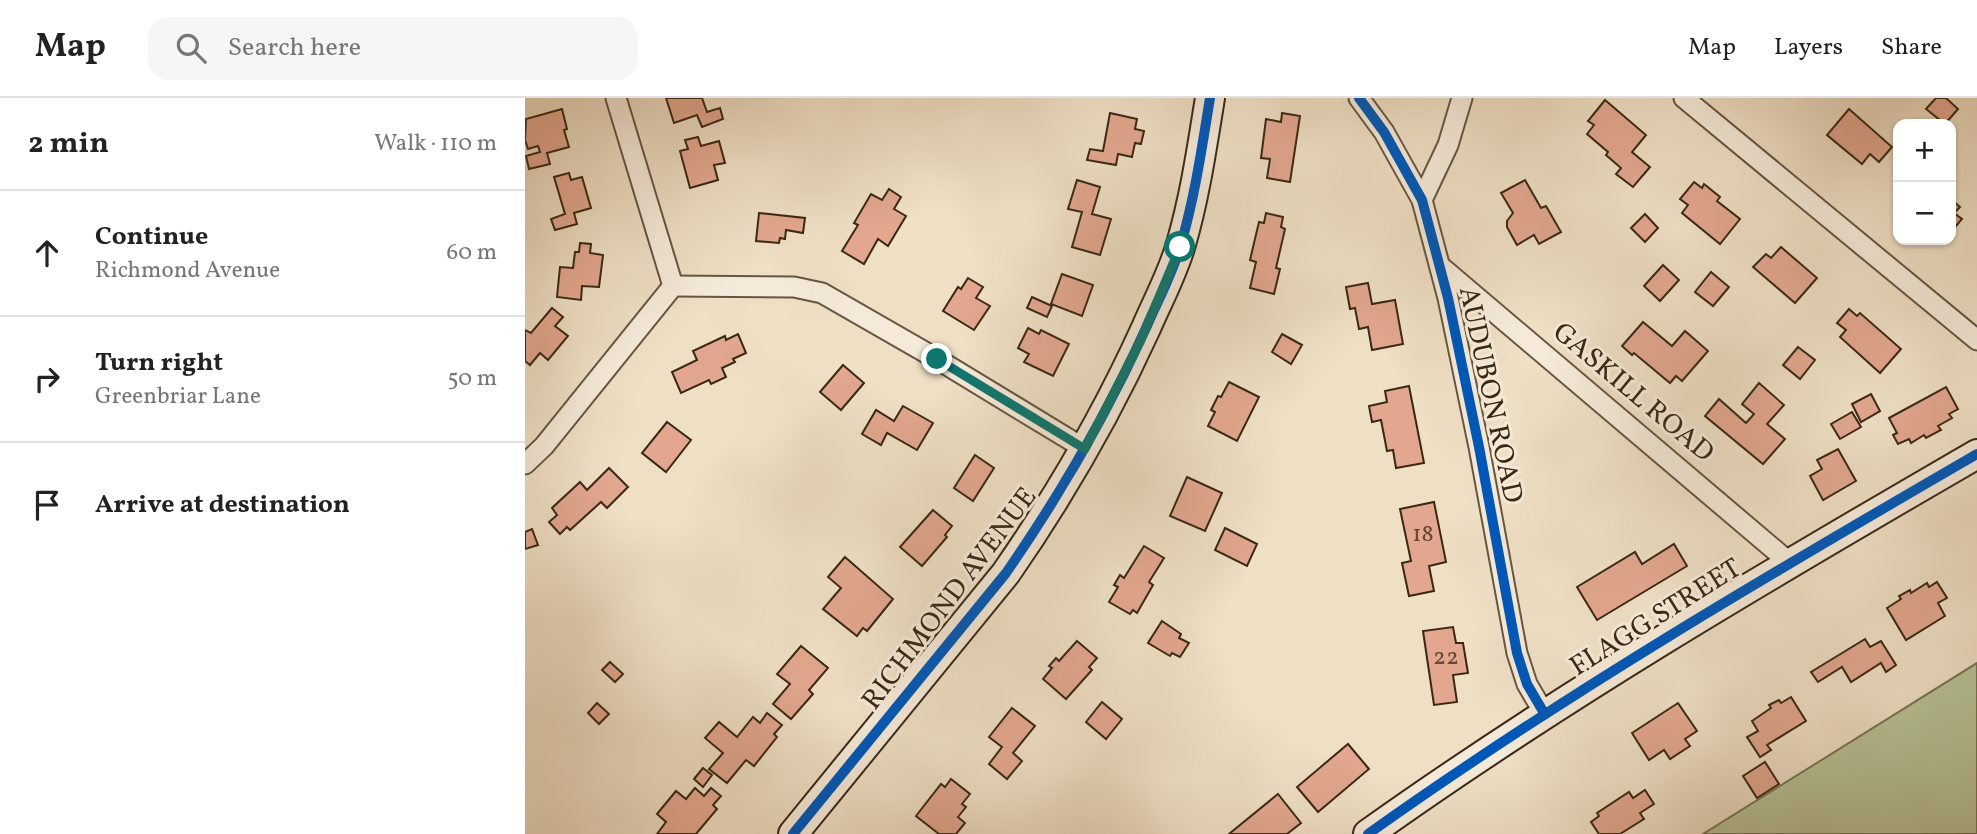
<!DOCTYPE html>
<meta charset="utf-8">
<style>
:root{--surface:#fff;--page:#f6f6f6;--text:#222;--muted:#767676;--line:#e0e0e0}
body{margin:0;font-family:Vollkorn,serif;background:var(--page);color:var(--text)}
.controls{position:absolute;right:21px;top:21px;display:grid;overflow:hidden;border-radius:14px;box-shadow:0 2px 5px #0004}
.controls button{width:63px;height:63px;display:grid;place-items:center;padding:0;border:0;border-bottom:2px solid var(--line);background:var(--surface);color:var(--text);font:35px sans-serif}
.stop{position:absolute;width:21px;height:21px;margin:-16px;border:5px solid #0f766e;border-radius:50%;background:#fff}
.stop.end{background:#0f766e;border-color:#fff;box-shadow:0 2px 7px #0008}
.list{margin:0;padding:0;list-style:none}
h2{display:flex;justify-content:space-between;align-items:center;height:91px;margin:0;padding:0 28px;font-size:30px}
h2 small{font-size:23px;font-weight:400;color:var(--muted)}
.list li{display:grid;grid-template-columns:46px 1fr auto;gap:21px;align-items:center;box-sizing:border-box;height:126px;padding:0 28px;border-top:2px solid var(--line)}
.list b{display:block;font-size:26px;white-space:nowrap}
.list p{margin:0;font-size:23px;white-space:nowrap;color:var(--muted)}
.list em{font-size:23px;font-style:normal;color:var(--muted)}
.icon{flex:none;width:38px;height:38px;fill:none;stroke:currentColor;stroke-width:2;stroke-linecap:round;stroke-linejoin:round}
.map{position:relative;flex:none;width:1452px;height:736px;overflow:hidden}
header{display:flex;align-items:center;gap:42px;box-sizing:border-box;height:98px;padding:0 35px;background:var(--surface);border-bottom:2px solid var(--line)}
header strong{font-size:33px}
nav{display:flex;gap:38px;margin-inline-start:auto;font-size:24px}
.search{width:490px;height:63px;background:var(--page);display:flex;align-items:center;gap:18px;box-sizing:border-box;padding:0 24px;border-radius:21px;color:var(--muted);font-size:26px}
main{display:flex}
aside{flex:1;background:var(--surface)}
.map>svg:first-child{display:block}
.green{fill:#b7c296;stroke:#787555;stroke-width:2}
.building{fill:#e2a78e;stroke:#3a2814;stroke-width:2}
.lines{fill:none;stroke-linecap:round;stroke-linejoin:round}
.street-casing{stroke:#675640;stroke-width:23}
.secondary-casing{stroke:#3a2814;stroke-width:32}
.street{stroke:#f5ead9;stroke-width:19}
.secondary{stroke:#f5ead9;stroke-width:28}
.cycleway-casing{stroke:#f5ead9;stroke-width:15}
.cycleway{stroke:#0057b8;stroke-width:10}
.route{stroke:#0f766e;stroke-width:9}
.labels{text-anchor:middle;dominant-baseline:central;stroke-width:6;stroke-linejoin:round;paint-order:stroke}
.number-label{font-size:24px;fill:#644832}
.street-label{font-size:28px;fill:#3a2814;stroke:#f5ead9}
</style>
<header>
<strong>Map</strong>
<div class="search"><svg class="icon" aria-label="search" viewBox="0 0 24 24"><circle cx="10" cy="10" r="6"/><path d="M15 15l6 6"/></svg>Search here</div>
<nav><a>Map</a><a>Layers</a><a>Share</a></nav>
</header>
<main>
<aside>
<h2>2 min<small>Walk · 110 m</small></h2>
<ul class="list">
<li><svg class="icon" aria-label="ahead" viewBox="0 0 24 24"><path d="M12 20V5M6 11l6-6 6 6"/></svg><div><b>Continue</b><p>Richmond Avenue</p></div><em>60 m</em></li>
<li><svg class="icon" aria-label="right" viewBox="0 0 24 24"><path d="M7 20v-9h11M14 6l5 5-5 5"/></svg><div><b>Turn right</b><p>Greenbriar Lane</p></div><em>50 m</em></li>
<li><svg class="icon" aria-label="arrive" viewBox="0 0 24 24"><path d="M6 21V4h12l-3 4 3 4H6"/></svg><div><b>Arrive at destination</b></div></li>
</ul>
</aside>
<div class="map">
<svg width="1452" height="736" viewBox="0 0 1452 736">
<rect width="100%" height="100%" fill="#efdfc5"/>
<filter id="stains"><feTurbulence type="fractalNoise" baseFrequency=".00286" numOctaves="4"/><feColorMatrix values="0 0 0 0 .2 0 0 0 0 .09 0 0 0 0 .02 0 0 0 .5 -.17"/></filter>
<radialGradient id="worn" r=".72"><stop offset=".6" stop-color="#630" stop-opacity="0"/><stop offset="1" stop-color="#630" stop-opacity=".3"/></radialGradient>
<polygon class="green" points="1452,565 1452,736 1178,736"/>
<g class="building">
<polygon points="141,0 177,0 182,14 195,10 198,21 177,29 172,17 149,25"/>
<polygon points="1411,0 1421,0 1433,11 1420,26 1401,11"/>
<polygon points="1080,2 1121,37 1107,54 1125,69 1108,89 1091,76 1096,70 1081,57 1083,54 1062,36 1069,27 1063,23"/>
<polygon points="37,11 42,31 39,32 44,49 22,55 25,66 4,71 1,58 15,54 13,48 3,51 0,42 1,21"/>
<polygon points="1324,11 1367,49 1354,64 1345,56 1337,66 1302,37"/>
<polygon points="585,15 612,21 610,31 619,33 616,46 610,45 607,59 593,56 591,67 562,62 565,51 578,53"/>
<polygon points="757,15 775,18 765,84 742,80 745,61 736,60 741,21 756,24"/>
<polygon points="173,39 176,48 194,43 200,65 189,67 193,82 165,90 155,53 163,51 160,42"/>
<polygon points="44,75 46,82 57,79 66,110 49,115 52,126 30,132 26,121 40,116 29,79"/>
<polygon points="552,82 575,89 567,116 586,121 575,157 547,149 557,114 543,111"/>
<polygon points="1000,82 1016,110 1021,108 1036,134 1014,146 1009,137 992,147 982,129 982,123 988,115 976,95"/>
<polygon points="1169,84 1177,90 1179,86 1195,99 1192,103 1215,121 1195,146 1157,115 1163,107 1155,101"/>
<polygon points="364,91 376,99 369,111 381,118 363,148 353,141 339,166 317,153 333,127 329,125 346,96 357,102"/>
<polygon points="1426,101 1435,109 1429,115 1437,121 1426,134"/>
<polygon points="234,115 280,120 278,135 261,132 260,141 255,140 254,145 231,143"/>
<polygon points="741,115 758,119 756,129 760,131 751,170 755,171 749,196 725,190 731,164 725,162 734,124 739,125"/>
<polygon points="1120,116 1133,130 1120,144 1106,130"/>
<polygon points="55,145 66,146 65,155 78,157 74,189 57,188 56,202 32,199 35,169 48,170 50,154 54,154"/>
<polygon points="1256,149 1292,180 1270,205 1228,169 1241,156 1246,160"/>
<polygon points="1138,167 1154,182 1135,203 1119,188"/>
<polygon points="1186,174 1204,189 1188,208 1170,194"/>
<polygon points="537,176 568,187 557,218 526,206"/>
<polygon points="443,180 458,189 451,200 465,208 449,232 418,213 433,189 436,191"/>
<polygon points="843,185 847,206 870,202 878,246 847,252 843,229 834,231 830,210 825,211 821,189"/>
<polygon points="507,199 527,208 522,219 502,210"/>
<polygon points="27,210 38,219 30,228 43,238 23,262 15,255 5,267 0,263 0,232 6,235"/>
<polygon points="1324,211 1332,218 1335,215 1376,251 1355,275 1315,239 1321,232 1312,225"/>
<polygon points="1118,224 1147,248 1160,233 1183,253 1157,283 1151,278 1145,285 1109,255 1107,257 1097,248"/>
<polygon points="503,230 514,236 516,232 544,246 528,278 499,264 504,256 493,250"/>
<polygon points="213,236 221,255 208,261 210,264 197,270 201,279 186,286 184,282 156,295 147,274 172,262 168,253 200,238 201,242"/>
<polygon points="757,236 777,247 766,266 747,254"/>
<polygon points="1273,249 1290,262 1275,281 1258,267"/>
<polygon points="318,267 339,285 316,312 295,294"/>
<polygon points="704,284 734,299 712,343 683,328 690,314 686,312 693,298 696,299"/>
<polygon points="1234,285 1259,307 1242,326 1260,341 1238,366 1180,318 1194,301 1221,325 1229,316 1217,306"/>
<polygon points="884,288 899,365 871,370 868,352 862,353 856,322 847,324 844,308 862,304 860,293"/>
<polygon points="1421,289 1433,311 1424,316 1427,320 1413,328 1416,332 1401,340 1399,337 1386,345 1384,341 1373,346 1368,337 1372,335 1364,320"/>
<polygon points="1346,296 1355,313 1336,324 1327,306"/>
<polygon points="378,308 408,325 392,352 362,335 356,347 337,336 351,312 369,323"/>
<polygon points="1327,314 1336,329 1315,341 1306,326"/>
<polygon points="142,324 166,342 141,374 117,355"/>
<polygon points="1313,351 1331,383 1298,402 1285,378 1297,371 1292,362"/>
<polygon points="450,357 469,370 448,403 429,390"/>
<polygon points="84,370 103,389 82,410 76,404 45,432 42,429 35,436 24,424 32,417 27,410 55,384 62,392"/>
<polygon points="662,379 697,395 680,433 645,418"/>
<polygon points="909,404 921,464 904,468 909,493 884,498 877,465 886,463 875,411"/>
<polygon points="408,412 427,428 420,437 422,439 397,468 375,449"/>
<polygon points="700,430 732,446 722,468 690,452"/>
<polygon points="7,431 13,447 0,451 0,434"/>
<polygon points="1149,446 1162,468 1072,522 1052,489 1110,454 1117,466"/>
<polygon points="619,448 639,460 624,484 628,487 612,515 608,512 605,516 584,504 593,489 589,487 595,477 599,480"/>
<polygon points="320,459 368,501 342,533 338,530 332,538 298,511 316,490 303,479"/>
<polygon points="1412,484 1422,500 1413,505 1420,518 1381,542 1362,510 1376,501 1374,498 1385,492 1386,495 1402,485 1404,489"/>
<polygon points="637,523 656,536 654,540 664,545 655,559 647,555 645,558 623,545"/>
<polygon points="928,529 931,545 938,545 943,575 928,577 932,604 909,607 898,533"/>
<polygon points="1340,541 1345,549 1356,543 1371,567 1361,574 1356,565 1326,584 1317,569 1293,584 1286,574"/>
<polygon points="552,543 572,560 564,569 567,572 541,601 518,581 527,570 524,568 531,560 534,563"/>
<polygon points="276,548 303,570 284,592 288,596 266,621 248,606 265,586 252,576"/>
<polygon points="85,564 98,576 90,584 77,572"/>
<polygon points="1266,599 1281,623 1242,647 1246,652 1235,659 1222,639 1233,633 1227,623 1246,610 1244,607 1254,602 1256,605"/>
<polygon points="577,604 597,621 581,641 561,624"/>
<polygon points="72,605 84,616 74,626 63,615"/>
<polygon points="1153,605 1172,633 1160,641 1165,648 1145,661 1139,652 1124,662 1107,635"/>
<polygon points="487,610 510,628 488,655 497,663 482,681 464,666 477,649 464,639"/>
<polygon points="242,615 257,627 249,636 252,639 229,668 221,662 202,685 184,671 198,655 180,640 194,624 212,639 228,619 235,625"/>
<polygon points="823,646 844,671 793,714 772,689"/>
<polygon points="1240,664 1254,686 1232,700 1218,678"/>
<polygon points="178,670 187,677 178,689 169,681"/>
<polygon points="426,681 445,696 437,706 441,709 433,719 440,725 431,736 414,736 391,718 416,686 420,689"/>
<polygon points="170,690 179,698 186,690 196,698 188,707 192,711 171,736 132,736 141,724 132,716 151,693 161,701"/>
<polygon points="1120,692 1129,706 1115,715 1119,721 1095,736 1074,736 1066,724 1074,718 1072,715 1104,694 1108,700"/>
<polygon points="753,696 776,725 762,736 704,736"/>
</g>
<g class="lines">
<defs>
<g id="street">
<polyline points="91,0 148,188"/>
<polyline points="834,0 859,34 897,102 923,200 954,349 992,555 1002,586 1019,615"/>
<polyline points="1159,0 1452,242"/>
<polyline points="897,102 923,47 937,0"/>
<polyline points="915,168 1265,465"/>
<polyline points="148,188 269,189 297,195 412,261 560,351"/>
<polyline points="0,366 19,348 148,188"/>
</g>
<g id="secondary">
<path d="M 268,736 L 481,475 C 535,397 582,316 621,230 C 633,202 648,175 656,146 C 670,98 677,49 685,0"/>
<path d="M 843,736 C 1038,597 1245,476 1452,356"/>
</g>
</defs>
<use href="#street" class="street-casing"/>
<use href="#secondary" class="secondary-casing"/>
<use href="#street" class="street"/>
<use href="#secondary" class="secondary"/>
<defs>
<g id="cycleway">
<polyline points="834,0 859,34 897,102 923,200 954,349 992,555 1002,586 1019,615"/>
<path d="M 268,736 L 481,475 C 535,397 582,316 621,230 C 633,202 648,175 656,146 C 670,98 677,49 685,0"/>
<path d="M 843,736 C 1038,597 1245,476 1452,356"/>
</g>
</defs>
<use href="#cycleway" class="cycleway-casing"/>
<use href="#cycleway" class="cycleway"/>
</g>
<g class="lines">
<polyline class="route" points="412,261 560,351 615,244 655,149"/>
</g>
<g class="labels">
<g class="number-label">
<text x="898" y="437">18</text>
<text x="921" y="560">22</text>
</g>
<g class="street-label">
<text transform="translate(1108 295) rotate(40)">GASKILL ROAD</text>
<text transform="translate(965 297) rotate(78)">AUDUBON ROAD</text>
<text transform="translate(425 501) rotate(-53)">RICHMOND AVENUE</text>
<text transform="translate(1131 520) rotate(-32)">FLAGG STREET</text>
</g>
</g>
<rect width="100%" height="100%" filter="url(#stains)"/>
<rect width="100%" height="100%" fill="url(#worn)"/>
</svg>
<div class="controls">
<button>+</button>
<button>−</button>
</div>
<div class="stop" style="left:655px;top:149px"></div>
<div class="stop end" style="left:412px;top:261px"></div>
</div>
</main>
